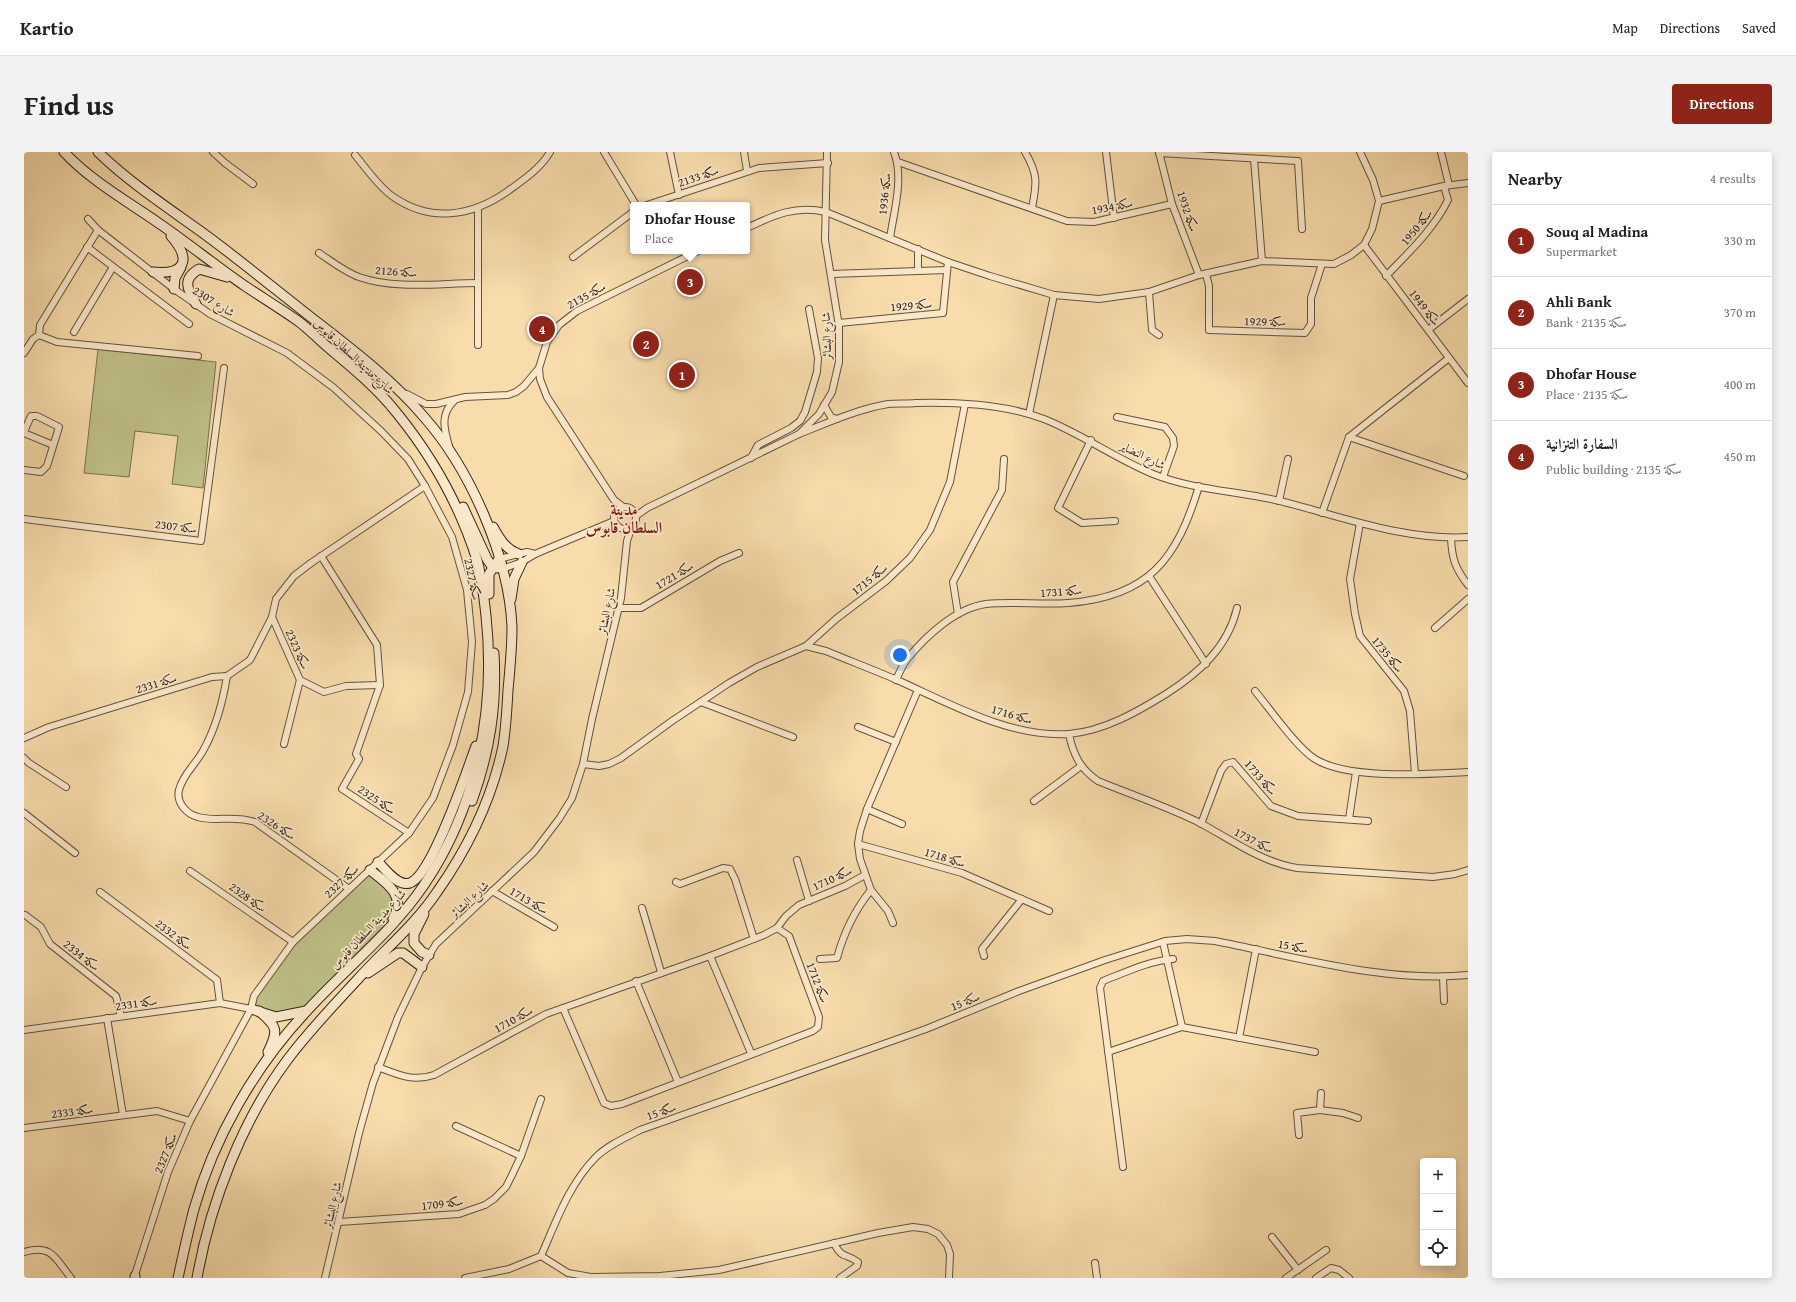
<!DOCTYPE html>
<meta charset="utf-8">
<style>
:root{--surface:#fff;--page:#f2f2f2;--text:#202124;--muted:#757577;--line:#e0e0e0;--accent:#8f2418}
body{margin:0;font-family:"Gentium Book Plus",Amiri,serif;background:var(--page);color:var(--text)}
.controls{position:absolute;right:12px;bottom:12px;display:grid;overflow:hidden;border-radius:4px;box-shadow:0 2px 10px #0003}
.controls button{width:36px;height:36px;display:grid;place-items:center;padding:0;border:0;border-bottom:1px solid var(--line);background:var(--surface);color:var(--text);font:20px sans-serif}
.you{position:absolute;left:876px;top:503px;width:14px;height:14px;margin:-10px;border:3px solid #fff;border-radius:50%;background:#1a73e8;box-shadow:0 0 0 6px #1a73e833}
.badge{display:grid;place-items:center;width:26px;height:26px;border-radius:50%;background:var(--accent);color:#fff;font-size:13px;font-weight:700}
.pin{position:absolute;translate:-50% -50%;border:2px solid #fff;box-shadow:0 1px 4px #0006}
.popup{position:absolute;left:606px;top:50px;width:120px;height:52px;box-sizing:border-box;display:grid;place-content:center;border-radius:4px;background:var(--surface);filter:drop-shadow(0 1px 3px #0005);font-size:13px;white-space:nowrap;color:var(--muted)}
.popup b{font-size:15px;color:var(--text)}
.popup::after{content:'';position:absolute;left:50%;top:100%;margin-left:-8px;border:8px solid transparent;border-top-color:var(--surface)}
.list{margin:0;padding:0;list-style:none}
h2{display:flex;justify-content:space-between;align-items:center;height:52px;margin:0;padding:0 16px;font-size:17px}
h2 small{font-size:13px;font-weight:400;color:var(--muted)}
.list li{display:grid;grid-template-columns:26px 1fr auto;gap:12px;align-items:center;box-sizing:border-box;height:72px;padding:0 16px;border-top:1px solid var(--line)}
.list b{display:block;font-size:15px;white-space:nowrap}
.list p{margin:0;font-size:13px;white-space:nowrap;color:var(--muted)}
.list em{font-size:13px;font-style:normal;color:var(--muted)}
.icon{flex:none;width:22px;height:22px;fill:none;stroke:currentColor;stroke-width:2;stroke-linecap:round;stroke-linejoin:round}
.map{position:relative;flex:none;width:1444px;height:1126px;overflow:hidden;border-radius:4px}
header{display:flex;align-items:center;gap:24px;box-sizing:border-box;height:56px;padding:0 20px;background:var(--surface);border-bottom:1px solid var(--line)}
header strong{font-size:19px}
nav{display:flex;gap:22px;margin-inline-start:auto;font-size:14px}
.intro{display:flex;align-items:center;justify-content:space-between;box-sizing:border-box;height:96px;padding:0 24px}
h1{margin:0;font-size:28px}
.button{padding:10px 18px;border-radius:4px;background:var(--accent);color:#fff;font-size:14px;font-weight:700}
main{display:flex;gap:24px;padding:0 24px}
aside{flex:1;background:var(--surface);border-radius:4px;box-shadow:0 2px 10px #0003}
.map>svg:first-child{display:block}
.green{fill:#bfc088;stroke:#787252}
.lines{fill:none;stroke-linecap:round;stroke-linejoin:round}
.minor-casing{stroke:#645240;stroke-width:8}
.secondary-casing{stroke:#32241c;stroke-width:11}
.minor{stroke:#fae8c9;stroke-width:6}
.secondary{stroke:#fae8c9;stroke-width:9}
.labels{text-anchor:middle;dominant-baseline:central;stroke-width:3.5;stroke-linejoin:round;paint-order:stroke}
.street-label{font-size:12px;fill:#32241c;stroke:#fae8c9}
.district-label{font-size:16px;font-weight:bold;fill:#7a1f14;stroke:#fae8c9}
</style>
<header>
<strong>Kartio</strong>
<nav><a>Map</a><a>Directions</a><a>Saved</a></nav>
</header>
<div class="intro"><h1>Find us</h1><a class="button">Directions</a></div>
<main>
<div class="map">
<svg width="1444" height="1126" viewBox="0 0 1444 1126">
<rect width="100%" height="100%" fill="#f8dcac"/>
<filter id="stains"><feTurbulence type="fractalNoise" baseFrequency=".005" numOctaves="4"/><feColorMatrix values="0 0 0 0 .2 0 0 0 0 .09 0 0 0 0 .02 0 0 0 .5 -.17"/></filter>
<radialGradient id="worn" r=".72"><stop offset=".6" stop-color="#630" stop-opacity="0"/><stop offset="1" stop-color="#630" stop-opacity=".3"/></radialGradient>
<g class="green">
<polygon points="74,197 192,210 179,336 148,332 154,284 111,279 105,325 60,321"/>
<polygon points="346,719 367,736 373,757 357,782 281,858 260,864 228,856 231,844 269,790"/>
</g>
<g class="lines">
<defs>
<g id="minor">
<polyline points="189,0 201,11 229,32"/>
<polyline points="580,0 612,53"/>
<polyline points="646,0 655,43"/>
<polyline points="720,0 723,19"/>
<path d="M 1001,0 C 1014,22 1013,31 1008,56"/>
<polyline points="1082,0 1090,66"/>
<polyline points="1135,0 1148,52 1175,123"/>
<polyline points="1417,0 1425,33"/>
<polyline points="1135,1 1274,9 1278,77"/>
<path d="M 331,3 C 341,15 355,35 368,44 C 406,71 447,65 484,39 C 499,28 517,16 526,0"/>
<polyline points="1230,7 1238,109"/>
<polyline points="874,10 1043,69 1070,70 1148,52"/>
<polyline points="1355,49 1420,34 1444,31"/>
<polyline points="623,53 735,16 804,11"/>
<polyline points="454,56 454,193"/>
<polyline points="64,67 74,78 150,137 186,162 263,201 310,236 357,279 384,307 401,334 428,385 443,438 448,490 444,540 429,593 409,646 385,681 269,790 230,844 227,857 166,969 144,1020 110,1126"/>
<path d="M 723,76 C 750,63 771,53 802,60 L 924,110 L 966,124 L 1030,143 L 1075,147 L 1125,140 L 1175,123 L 1238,109 L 1310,112 L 1327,103 L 1340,93 L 1348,77 L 1355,49 L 1349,28 L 1336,0"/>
<path d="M 866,86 C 870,59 880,26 870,0"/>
<polyline points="1340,93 1444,231"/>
<polyline points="63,95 165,172"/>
<path d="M 295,101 C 307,109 321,120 335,125 C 372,138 416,131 454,131"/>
<polyline points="549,105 609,60"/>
<polyline points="894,119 894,97"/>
<polyline points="807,122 923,118"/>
<polyline points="1182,122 1185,134 1185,178 1281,181 1287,172 1287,146 1298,112"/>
<path d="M 1362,124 C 1385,100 1409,78 1424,48 L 1420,34"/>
<polyline points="1125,140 1128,178 1135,183"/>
<polyline points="815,171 919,161 924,110"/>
<polyline points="1404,178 1444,147"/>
<polyline points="50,180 89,115"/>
<polyline points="15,183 33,190 174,204"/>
<polyline points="0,201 9,187 15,183 16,173 74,78"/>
<polyline points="383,242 402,252 412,252 441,245 484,243 492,240 500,234 515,216"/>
<polyline points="800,253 807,265 813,267"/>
<polyline points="1005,262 1030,143"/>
<polyline points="1093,265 1141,275 1149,286 1150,294 1139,325"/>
<polyline points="0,280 7,264 13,264 35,275 23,314 17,320 0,318"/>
<polyline points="0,281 29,293"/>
<path d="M 775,282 C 803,271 834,257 864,252 C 873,251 883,252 892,251 C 934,250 981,252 1020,267 C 1058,282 1092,307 1129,322 C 1169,338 1214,339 1256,349 C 1316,364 1381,389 1444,385"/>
<polyline points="1325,285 1440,324"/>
<polyline points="1067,288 1034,356 1058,371 1091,369"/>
<path d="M 425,294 C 420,277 416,262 430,249"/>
<polyline points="727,306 734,293 767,276 776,269 781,260 793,220 794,206 785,157"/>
<polyline points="1255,349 1264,307"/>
<polyline points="598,354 590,348 523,245 516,227 515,216 523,190 535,173 553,159 674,99"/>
<circle cx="601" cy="366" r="11"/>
<polyline points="1298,361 1325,285 1425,206"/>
<polyline points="612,364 623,356 775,282 795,262 808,240 815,210 815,174 801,88 803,0"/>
<polyline points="0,367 177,389 200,216"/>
<polyline points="1336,371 1326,427 1331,462 1336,484 1380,539 1386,559 1391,622"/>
<path d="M 1427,386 C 1428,407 1431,416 1444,433"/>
<polyline points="297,404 353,493 356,533 332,602 335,607 318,637 385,681"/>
<polyline points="475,407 503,400 511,402"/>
<polyline points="478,417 498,410 511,402 590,369"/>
<polyline points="1125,424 1182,512"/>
<polyline points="595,456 617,456 696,409 715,401"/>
<polyline points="934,462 929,430 978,338 980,307"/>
<polyline points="248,465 276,528 300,540 322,534 356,533"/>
<polyline points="1411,476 1444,447"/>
<path d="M 782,494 L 802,499 C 826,509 850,518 873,528 C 925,551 986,586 1045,582 C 1080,579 1113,560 1142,542 C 1175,521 1204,495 1213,456"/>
<path d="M 203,524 C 199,549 192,575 180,597 C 173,611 159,622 155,638 C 152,650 162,662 174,665 C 191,670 210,663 231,670 L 325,737"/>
<polyline points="203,524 226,508 248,465 252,447 270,424 287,411 401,334"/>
<path d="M 872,528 C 875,521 879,512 884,506 C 902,484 932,456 962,452 C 989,449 1017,453 1044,451 C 1125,445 1153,407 1175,334"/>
<path d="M 1231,539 C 1246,557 1273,596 1291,607 C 1325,628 1405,622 1444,620"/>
<polyline points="677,550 769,585"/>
<polyline points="834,575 872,590"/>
<path d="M 1045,582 C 1049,602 1056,617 1074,629 C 1108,643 1144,655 1176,671 C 1208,688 1237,710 1273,716 L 1409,725 L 1431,722 L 1444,718"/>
<polyline points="0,586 25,575 188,525 203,524"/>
<polyline points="260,592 276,528"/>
<polyline points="0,606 5,611 42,635"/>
<polyline points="559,612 575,614 585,612 597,606 648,569 705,531 733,515 782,494 812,467 862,429 886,406 906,378 926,330 941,252"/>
<polyline points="1010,649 1057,614"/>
<polyline points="843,657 878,672"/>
<polyline points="0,661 51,701"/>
<polyline points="1325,667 1332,620"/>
<polyline points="1177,672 1197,619 1202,612 1209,610 1247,654 1274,664 1344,669"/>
<polyline points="834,692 938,721 1025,759"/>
<polyline points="773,708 785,749"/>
<polyline points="166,719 269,790"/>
<polyline points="652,730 656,732 699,716 706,717 711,727 730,787"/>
<polyline points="468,739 530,775"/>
<polyline points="76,740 193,828 196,851"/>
<polyline points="618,756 637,820"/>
<polyline points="1,763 17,775 26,792 92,844 97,864"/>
<polyline points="869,771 864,759 847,738 836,707 834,692 836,679 843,657 894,538"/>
<polyline points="1139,790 1158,875"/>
<polyline points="686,804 727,901"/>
<polyline points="960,804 958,797 998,747"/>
<path d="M 796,807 L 813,806 C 820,780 830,759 847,738"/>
<polyline points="1419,825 1420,849"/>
<polyline points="612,829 654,930"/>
<polyline points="539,856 580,951 587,954 598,952 789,879 794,875 795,865 765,784 753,776"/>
<polyline points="83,866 99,963"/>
<polyline points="0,878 196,851 227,857"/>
<polyline points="1215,886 1232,797"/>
<polyline points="1084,900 1158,875 1291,900"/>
<path d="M 354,915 C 375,923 389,930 410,923 L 522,862 L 686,804 L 740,783 L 753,776 L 762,764 L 775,753 L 821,734 L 841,723"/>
<polyline points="1296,958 1319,961 1334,966"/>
<polyline points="432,974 497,1004"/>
<polyline points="0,976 133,959 166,969"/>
<polyline points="1275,983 1273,961 1296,958 1297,941"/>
<path d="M 1099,1015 L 1076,836 L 1079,829 C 1102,820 1125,809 1149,807"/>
<polyline points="315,1070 435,1062 461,1053 470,1047 482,1035 488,1023 497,1004 517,947"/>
<polyline points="1248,1085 1274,1118"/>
<path d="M 810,1091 C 818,1108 823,1101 834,1110 L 833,1114 L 816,1126"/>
<path d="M 0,1100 C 28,1092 31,1106 47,1126"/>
<path d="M 517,1104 C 532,1070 545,1032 572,1005 C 584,993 601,986 616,978 L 902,877 L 995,839 L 1081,808 L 1141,789 L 1163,787 L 1191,789 C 1273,805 1361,831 1444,823"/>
<polyline points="517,1104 544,1121 567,1125 636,1124 695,1118 854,1081 889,1075 904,1077 914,1082 923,1093 926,1102 925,1126"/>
<polyline points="1071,1111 1073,1126"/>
<polyline points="301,1126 335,981 349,931 374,865 398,815 412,792 510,700 535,667 548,646 559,612 568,567 597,446 603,389 608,374"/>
<polyline points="441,1126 485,1117 517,1104"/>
<polyline points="1262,1126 1302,1098"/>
<polyline points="1292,1126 1307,1116 1315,1118 1325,1126"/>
</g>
<g id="secondary">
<path d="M 40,0 C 67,29 103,49 136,72 C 165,92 192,114 221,134 C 239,146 257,157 274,169 C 285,177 295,188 306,197 C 330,217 353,236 372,260 C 408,304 436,354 453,408 C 458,426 460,445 462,464 C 472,557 453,655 400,733 C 367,782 319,818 280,862 C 230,916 190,986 170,1057 C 164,1080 159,1103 154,1126"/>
<path d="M 74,0 C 106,31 143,55 179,81 C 213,106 246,133 279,159 C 321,192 365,224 400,265 C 446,317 485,405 488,475 C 488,496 486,517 484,538 C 483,557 482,576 479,594 C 468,647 444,696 413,740 C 391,773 359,799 333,828 C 309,854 285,879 264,907 C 218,968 186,1052 173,1126"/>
<path d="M 129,120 C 161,123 168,108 147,84"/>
<polyline points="150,137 151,126 157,115"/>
<path d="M 172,152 C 163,137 158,127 175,117 L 203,125"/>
<polyline points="439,355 463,407 467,413 473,416"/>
<path d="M 469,375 C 475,386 482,398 495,402"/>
<polyline points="465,442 465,422 475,407"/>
<polyline points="487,447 490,427 498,410"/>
<path d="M 448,649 C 466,599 473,554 470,501"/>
<path d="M 354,710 C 361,717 374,735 386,731 C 409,722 443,618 452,594"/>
<path d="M 346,718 C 364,732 382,743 369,767"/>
<polyline points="400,762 390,782 390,791 398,800 405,803"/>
<polyline points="344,821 374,801 379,801 398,815"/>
<polyline points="227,857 252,865 282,859"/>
<path d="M 235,859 C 253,874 255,878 244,900"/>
<polyline points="111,1124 111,1126"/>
</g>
</defs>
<use href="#minor" class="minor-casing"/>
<use href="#secondary" class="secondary-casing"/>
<use href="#minor" class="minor"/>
<use href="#secondary" class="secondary"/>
</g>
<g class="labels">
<g class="street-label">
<text transform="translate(674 24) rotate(-19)">سكة 2133</text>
<text transform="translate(860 42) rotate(-84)">سكة 1936</text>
<text transform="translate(1088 54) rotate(-11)">سكة 1934</text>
<text transform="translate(1164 59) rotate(71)">سكة 1932</text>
<text transform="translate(1392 75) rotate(-51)">سكة 1950</text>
<text transform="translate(372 119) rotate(4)">سكة 2126</text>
<text transform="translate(562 143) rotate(-29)">سكة 2135</text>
<text transform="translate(190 149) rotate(32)">2307 شارع</text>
<text transform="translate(887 153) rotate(-5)">سكة 1929</text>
<text transform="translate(1401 155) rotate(52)">سكة 1949</text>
<text transform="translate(1241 169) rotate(1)">سكة 1929</text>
<text transform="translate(802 184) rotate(-92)">شارع البشائر</text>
<text transform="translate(330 204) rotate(43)">شارع مدينة السلطان قابوس</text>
<text transform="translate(1119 303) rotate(26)">شارع النضاير</text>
<text transform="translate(152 374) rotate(7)">سكة 2307</text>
<text transform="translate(650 423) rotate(-31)">سكة 1721</text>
<text transform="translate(449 427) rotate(78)">سكة 2327</text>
<text transform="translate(845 427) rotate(-39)">سكة 1715</text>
<text transform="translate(1037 439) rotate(-4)">سكة 1731</text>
<text transform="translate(582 459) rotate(-78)">شارع البشائر</text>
<text transform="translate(274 497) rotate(66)">سكة 2323</text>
<text transform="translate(1364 502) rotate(51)">سكة 1735</text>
<text transform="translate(132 531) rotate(-17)">سكة 2331</text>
<text transform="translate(988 562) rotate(16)">سكة 1716</text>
<text transform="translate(1237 625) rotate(49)">سكة 1733</text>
<text transform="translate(353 647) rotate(34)">سكة 2325</text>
<text transform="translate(253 673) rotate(33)">سكة 2326</text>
<text transform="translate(1230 688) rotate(27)">سكة 1737</text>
<text transform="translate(921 705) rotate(17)">سكة 1718</text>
<text transform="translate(808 726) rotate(-25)">سكة 1710</text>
<text transform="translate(317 729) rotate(-43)">سكة 2327</text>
<text transform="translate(224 745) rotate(35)">سكة 2328</text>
<text transform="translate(445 747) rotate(-43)">شارع البشائر</text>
<text transform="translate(505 748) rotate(30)">سكة 1713</text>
<text transform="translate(344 777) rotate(-47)">شارع مدينة السلطان قابوس</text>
<text transform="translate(150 782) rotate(37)">سكة 2332</text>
<text transform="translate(1269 794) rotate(11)">سكة 15</text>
<text transform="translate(58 803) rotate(38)">سكة 2334</text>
<text transform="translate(794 830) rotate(69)">سكة 1712</text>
<text transform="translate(941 849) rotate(-22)">سكة 15</text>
<text transform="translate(112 851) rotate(-8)">سكة 2331</text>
<text transform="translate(489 867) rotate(-29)">سكة 1710</text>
<text transform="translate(48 959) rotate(-7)">سكة 2333</text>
<text transform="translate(637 959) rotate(-19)">سكة 15</text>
<text transform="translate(141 1001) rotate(-68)">سكة 2327</text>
<text transform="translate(418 1051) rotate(-7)">سكة 1709</text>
<text transform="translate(308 1053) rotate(-77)">شارع البشائر</text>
</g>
<g class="district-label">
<text x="600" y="357">مدينة<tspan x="600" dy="18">السلطان قابوس</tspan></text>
</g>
</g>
<rect width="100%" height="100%" filter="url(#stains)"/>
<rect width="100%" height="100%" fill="url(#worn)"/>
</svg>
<div class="controls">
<button>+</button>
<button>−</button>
<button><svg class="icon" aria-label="locate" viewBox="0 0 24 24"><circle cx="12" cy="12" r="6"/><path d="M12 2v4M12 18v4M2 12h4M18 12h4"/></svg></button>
</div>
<div class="you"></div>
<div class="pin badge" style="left:658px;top:223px">1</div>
<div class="pin badge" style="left:622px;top:192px">2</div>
<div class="pin badge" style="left:666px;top:130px">3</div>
<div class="popup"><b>Dhofar House</b>Place</div>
<div class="pin badge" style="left:518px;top:177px">4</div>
</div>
<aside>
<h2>Nearby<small>4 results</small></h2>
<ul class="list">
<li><span class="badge">1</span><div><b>Souq al Madina</b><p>Supermarket</p></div><em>330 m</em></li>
<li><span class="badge">2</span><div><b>Ahli Bank</b><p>Bank · سكة 2135</p></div><em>370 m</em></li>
<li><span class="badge">3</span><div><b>Dhofar House</b><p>Place · سكة 2135</p></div><em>400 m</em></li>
<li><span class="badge">4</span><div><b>السفارة التنزانية</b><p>Public building · سكة 2135</p></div><em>450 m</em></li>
</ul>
</aside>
</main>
